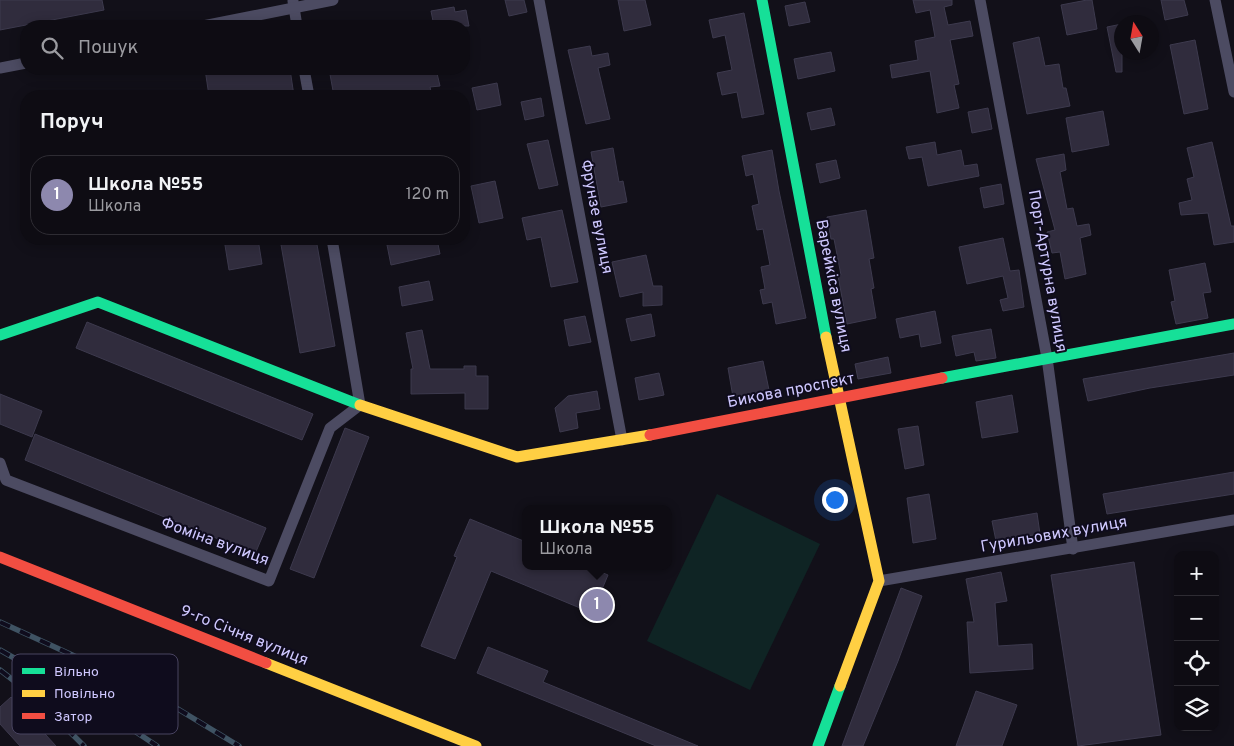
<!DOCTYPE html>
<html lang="uk">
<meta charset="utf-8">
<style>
:root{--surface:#0e0c13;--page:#17151c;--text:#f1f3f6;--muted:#9b9ba0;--line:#2e2c33;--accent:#8d88ae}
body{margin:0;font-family:Overpass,sans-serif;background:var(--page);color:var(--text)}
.controls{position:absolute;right:15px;bottom:15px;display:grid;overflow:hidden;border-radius:10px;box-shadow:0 2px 12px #0003}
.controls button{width:45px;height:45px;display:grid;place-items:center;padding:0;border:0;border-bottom:1px solid var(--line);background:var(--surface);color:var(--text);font:25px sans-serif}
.compass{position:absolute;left:1114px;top:15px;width:45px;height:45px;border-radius:50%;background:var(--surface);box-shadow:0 2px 12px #0003;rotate:349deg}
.you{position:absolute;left:834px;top:499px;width:18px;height:18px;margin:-12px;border:4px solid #fff;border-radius:50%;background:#1a73e8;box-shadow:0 0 0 8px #1a73e833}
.badge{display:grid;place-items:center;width:32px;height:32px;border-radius:50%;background:var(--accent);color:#fff;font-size:16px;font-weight:700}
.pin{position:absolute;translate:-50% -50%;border:2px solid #fff;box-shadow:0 1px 5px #0006}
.popup{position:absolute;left:522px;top:505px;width:150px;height:65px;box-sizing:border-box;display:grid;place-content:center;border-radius:10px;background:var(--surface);filter:drop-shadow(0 1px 4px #0005);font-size:16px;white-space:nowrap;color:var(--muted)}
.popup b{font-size:19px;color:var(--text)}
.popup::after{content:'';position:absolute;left:50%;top:100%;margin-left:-10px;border:10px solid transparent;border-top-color:var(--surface)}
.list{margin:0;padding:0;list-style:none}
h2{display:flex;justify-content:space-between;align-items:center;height:65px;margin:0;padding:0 20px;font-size:21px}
h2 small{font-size:16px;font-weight:400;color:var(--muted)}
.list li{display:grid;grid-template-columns:32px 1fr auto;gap:15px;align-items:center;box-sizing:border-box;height:80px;margin:0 10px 10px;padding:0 10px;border:1px solid var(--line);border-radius:20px}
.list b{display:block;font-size:19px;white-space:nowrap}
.list p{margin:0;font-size:16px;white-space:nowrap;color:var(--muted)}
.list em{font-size:16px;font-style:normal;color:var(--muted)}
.icon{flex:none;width:28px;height:28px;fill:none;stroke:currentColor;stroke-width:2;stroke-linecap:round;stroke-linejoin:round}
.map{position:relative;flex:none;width:1234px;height:746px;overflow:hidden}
.search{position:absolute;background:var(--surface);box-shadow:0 2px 12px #0003;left:20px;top:20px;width:450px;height:55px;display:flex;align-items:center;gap:12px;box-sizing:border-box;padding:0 18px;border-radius:20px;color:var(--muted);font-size:19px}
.panel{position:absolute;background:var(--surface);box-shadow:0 2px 12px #0003;left:20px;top:90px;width:450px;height:155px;border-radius:20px}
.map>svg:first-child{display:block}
.green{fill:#0f2424}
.building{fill:#302c3d;stroke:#3d3a4e}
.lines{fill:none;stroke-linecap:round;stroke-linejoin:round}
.street{stroke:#4c4b62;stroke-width:11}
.fast{stroke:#16e098;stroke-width:11}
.slow{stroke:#ffcf43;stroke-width:11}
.jam{stroke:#f24e42;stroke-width:11}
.rail-casing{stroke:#3f5363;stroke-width:5.5}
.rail{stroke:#0f0c1d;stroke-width:4;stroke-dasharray:11;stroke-linecap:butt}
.labels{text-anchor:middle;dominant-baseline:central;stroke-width:4;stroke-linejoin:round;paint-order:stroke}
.street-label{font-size:16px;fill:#cfc8ff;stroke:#0f0c1d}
.key{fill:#0f0c1d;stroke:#494461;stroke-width:1}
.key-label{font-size:14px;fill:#cfc8ff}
</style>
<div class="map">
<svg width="1234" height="746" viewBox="0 0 1234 746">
<rect width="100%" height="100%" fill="#121019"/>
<polygon class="green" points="717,494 820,544 750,690 647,641"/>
<g class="building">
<polygon points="0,0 102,0 104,10 0,30"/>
<polygon points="505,0 524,0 527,12 509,16"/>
<polygon points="618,0 645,0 651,25 624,31"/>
<polygon points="913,0 952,0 952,5 944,7 948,25 970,21 973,36 950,40 959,84 954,85 959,108 937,113 930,71 892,78 890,65 918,60 915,41 935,37 930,10 916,13"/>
<polygon points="1087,0 1092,0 1097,29 1067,35 1061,5"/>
<polygon points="1161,0 1184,0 1188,15 1165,20"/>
<polygon points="805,2 810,22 789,26 785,6"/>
<polygon points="454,7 455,12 466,10 469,26 434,26 431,11"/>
<polygon points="744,13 764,114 742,118 737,92 722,95 717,73 732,70 725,35 713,38 709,20"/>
<polygon points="1122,24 1122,72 1116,72 1107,27"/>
<polygon points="1039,37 1045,66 1059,64 1063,88 1066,88 1070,106 1027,114 1013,43"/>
<polygon points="1195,40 1208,109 1184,114 1170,45"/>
<polygon points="590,46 592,56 608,53 610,65 598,68 610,119 586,124 568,50"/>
<polygon points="831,52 835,71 798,79 794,59"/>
<polygon points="205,69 290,69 294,96 209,96"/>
<polygon points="329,69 436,69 440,86 430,87 432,96 392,96 391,91 365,96 334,96"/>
<polygon points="497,83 501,105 477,110 472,88"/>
<polygon points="541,98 544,116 525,120 521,102"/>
<polygon points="831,108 835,125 811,130 807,113"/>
<polygon points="988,108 992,129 972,133 968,112"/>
<polygon points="1103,111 1109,145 1072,152 1066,118"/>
<polygon points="548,140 558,185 539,189 527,144"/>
<polygon points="935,142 937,155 961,150 964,166 977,164 979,176 928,186 922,157 909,159 906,147"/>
<polygon points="1212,142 1231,226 1234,226 1234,242 1214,245 1208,213 1181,215 1179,203 1192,200 1187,179 1194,177 1187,148"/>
<polygon points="613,148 619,182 623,181 627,202 601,207 591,152"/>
<polygon points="772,150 779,191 806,318 776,324 772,302 763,304 760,290 765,289 761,267 770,265 763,229 757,230 752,206 759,204 753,174 746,176 742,156"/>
<polygon points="1064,154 1066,170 1060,172 1067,209 1073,208 1077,226 1089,224 1091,235 1080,238 1086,274 1065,279 1060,252 1052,253 1047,232 1055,230 1036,159"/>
<polygon points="836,160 840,178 820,183 816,164"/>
<polygon points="495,181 503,218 479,223 471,186"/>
<polygon points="1001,184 1004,204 984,208 980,188"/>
<polygon points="562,210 578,282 551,287 541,237 527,240 522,218"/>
<polygon points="866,210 874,258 869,259 874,288 871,289 876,318 847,324 838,276 841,275 834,239 831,239 827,217"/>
<polygon points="1003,238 1010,271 1019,270 1024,307 1003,311 1000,300 1008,298 1003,276 967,284 959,247"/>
<polygon points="224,239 258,239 262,264 229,270"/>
<polygon points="280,239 316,239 335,346 300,353"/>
<polygon points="437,239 440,254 391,265 387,245 418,239"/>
<polygon points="646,255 653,286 662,286 662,305 643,306 643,292 620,297 612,262"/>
<polygon points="1205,263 1211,292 1203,293 1208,318 1176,324 1171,302 1175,301 1169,270"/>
<polygon points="429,281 433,300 402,306 399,287"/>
<polygon points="935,311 941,343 921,347 919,334 900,338 896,319"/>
<polygon points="651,314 655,336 631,341 626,319"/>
<polygon points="585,316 591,342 569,346 564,320"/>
<polygon points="87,322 313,414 302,440 76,348"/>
<polygon points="991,329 996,358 976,361 974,352 956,356 952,336"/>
<polygon points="422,330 430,369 464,369 464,366 476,366 476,376 488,376 488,409 465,409 465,393 411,394 411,369 413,369 406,333"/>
<polygon points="1234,353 1234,375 1150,388 1088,401 1083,379"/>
<polygon points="888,357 891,373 858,379 855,364"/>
<polygon points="763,361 769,390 733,397 728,368"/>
<polygon points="659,373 664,395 639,400 635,378"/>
<polygon points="597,391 600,409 576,413 578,428 560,432 555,408 568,396"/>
<polygon points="0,394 42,411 32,437 0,424"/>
<polygon points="1012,395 1018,432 982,438 976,402"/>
<polygon points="918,426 924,465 905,469 898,429"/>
<polygon points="345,428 369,437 314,578 290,569"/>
<polygon points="35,434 266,528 255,554 25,460"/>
<polygon points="1234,472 1234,494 1107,514 1103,494"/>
<polygon points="929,494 936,539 913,543 907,498"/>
<polygon points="1037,513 1040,534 996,541 992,521"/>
<polygon points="470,519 526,542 526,566 587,566 608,575 592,613 491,571 455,659 421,646 457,557 454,556"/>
<polygon points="1134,562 1161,735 1078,746 1051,575"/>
<polygon points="1001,572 1007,601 995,603 998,646 1032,644 1033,669 970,673 967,622 974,622 966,579"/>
<polygon points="901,588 922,596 898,661 863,746 842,746"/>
<polygon points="488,647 548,671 543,682 698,746 656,746 477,673"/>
<polygon points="976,691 1017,705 1002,746 956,746"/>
<polygon points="11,697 56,746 20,746 0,724 0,707"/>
</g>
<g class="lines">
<g class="street">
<polyline points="539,0 622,440"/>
<polyline points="980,0 1047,358 1073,549"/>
<polyline points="1215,0 1234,92"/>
<polyline points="293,1 297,26"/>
<polyline points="203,26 333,0"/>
<polyline points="0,68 26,63"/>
<polyline points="304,69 309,96"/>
<polyline points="0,463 6,480 269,581 330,428 360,405 332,239"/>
<polyline points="879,581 1234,520"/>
</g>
<g class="fast">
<polyline points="762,0 826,337"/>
<polyline points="0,335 98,302 360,405"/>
<polyline points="942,378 1234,324"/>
<polyline points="818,746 840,686"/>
</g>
<g class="slow">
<polyline points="826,337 879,581 840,686"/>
<polyline points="360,405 517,457 650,435"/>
<polyline points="266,663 476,746"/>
</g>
<g class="jam">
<polyline points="650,435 942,378"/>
<polyline points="0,557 266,663"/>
</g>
<defs>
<g id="rail">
<polyline points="0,622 140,686 239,746"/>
<polyline points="0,650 90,701 157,746"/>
<polyline points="0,670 36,698 84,746"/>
</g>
</defs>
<use href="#rail" class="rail-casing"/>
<use href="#rail" class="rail"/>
</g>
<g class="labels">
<g class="street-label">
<text transform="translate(596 217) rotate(79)">Фрунзе вулиця</text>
<text transform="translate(1047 271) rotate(80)">Порт-Артурна вулиця</text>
<text transform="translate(833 286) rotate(79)">Варейкіса вулиця</text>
<text transform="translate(791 391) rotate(-11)">Бикова проспект</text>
<text transform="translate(1054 535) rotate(-10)">Гурильових вулиця</text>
<text transform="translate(215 542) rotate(20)">Фоміна вулиця</text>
<text transform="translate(244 636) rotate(22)">9-го Січня вулиця</text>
</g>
</g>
<rect x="12" y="654" width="166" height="80" rx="8" class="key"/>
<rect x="22" y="668" width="23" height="6" fill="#16e098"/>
<rect x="22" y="690" width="23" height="7" fill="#ffcf43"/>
<rect x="22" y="713" width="23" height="6" fill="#f24e42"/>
<g class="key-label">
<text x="54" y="676">Вільно</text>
<text x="54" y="698">Повільно</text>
<text x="54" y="721">Затор</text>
</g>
</svg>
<div class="controls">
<button>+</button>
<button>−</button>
<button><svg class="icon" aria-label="locate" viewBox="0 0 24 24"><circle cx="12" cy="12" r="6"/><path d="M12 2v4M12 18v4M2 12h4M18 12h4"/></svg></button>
<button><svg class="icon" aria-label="layers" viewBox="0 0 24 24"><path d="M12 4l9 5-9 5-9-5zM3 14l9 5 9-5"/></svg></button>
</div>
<svg class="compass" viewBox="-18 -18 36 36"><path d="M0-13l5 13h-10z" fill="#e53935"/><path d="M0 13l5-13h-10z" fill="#9b9ba0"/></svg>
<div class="you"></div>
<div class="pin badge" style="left:597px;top:605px">1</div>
<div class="popup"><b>Школа №55</b>Школа</div>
<div class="search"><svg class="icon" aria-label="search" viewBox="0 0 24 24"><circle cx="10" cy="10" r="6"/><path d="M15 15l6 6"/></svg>Пошук</div>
<section class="panel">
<h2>Поруч<small></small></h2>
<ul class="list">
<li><span class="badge">1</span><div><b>Школа №55</b><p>Школа</p></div><em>120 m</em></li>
</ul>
</section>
</div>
